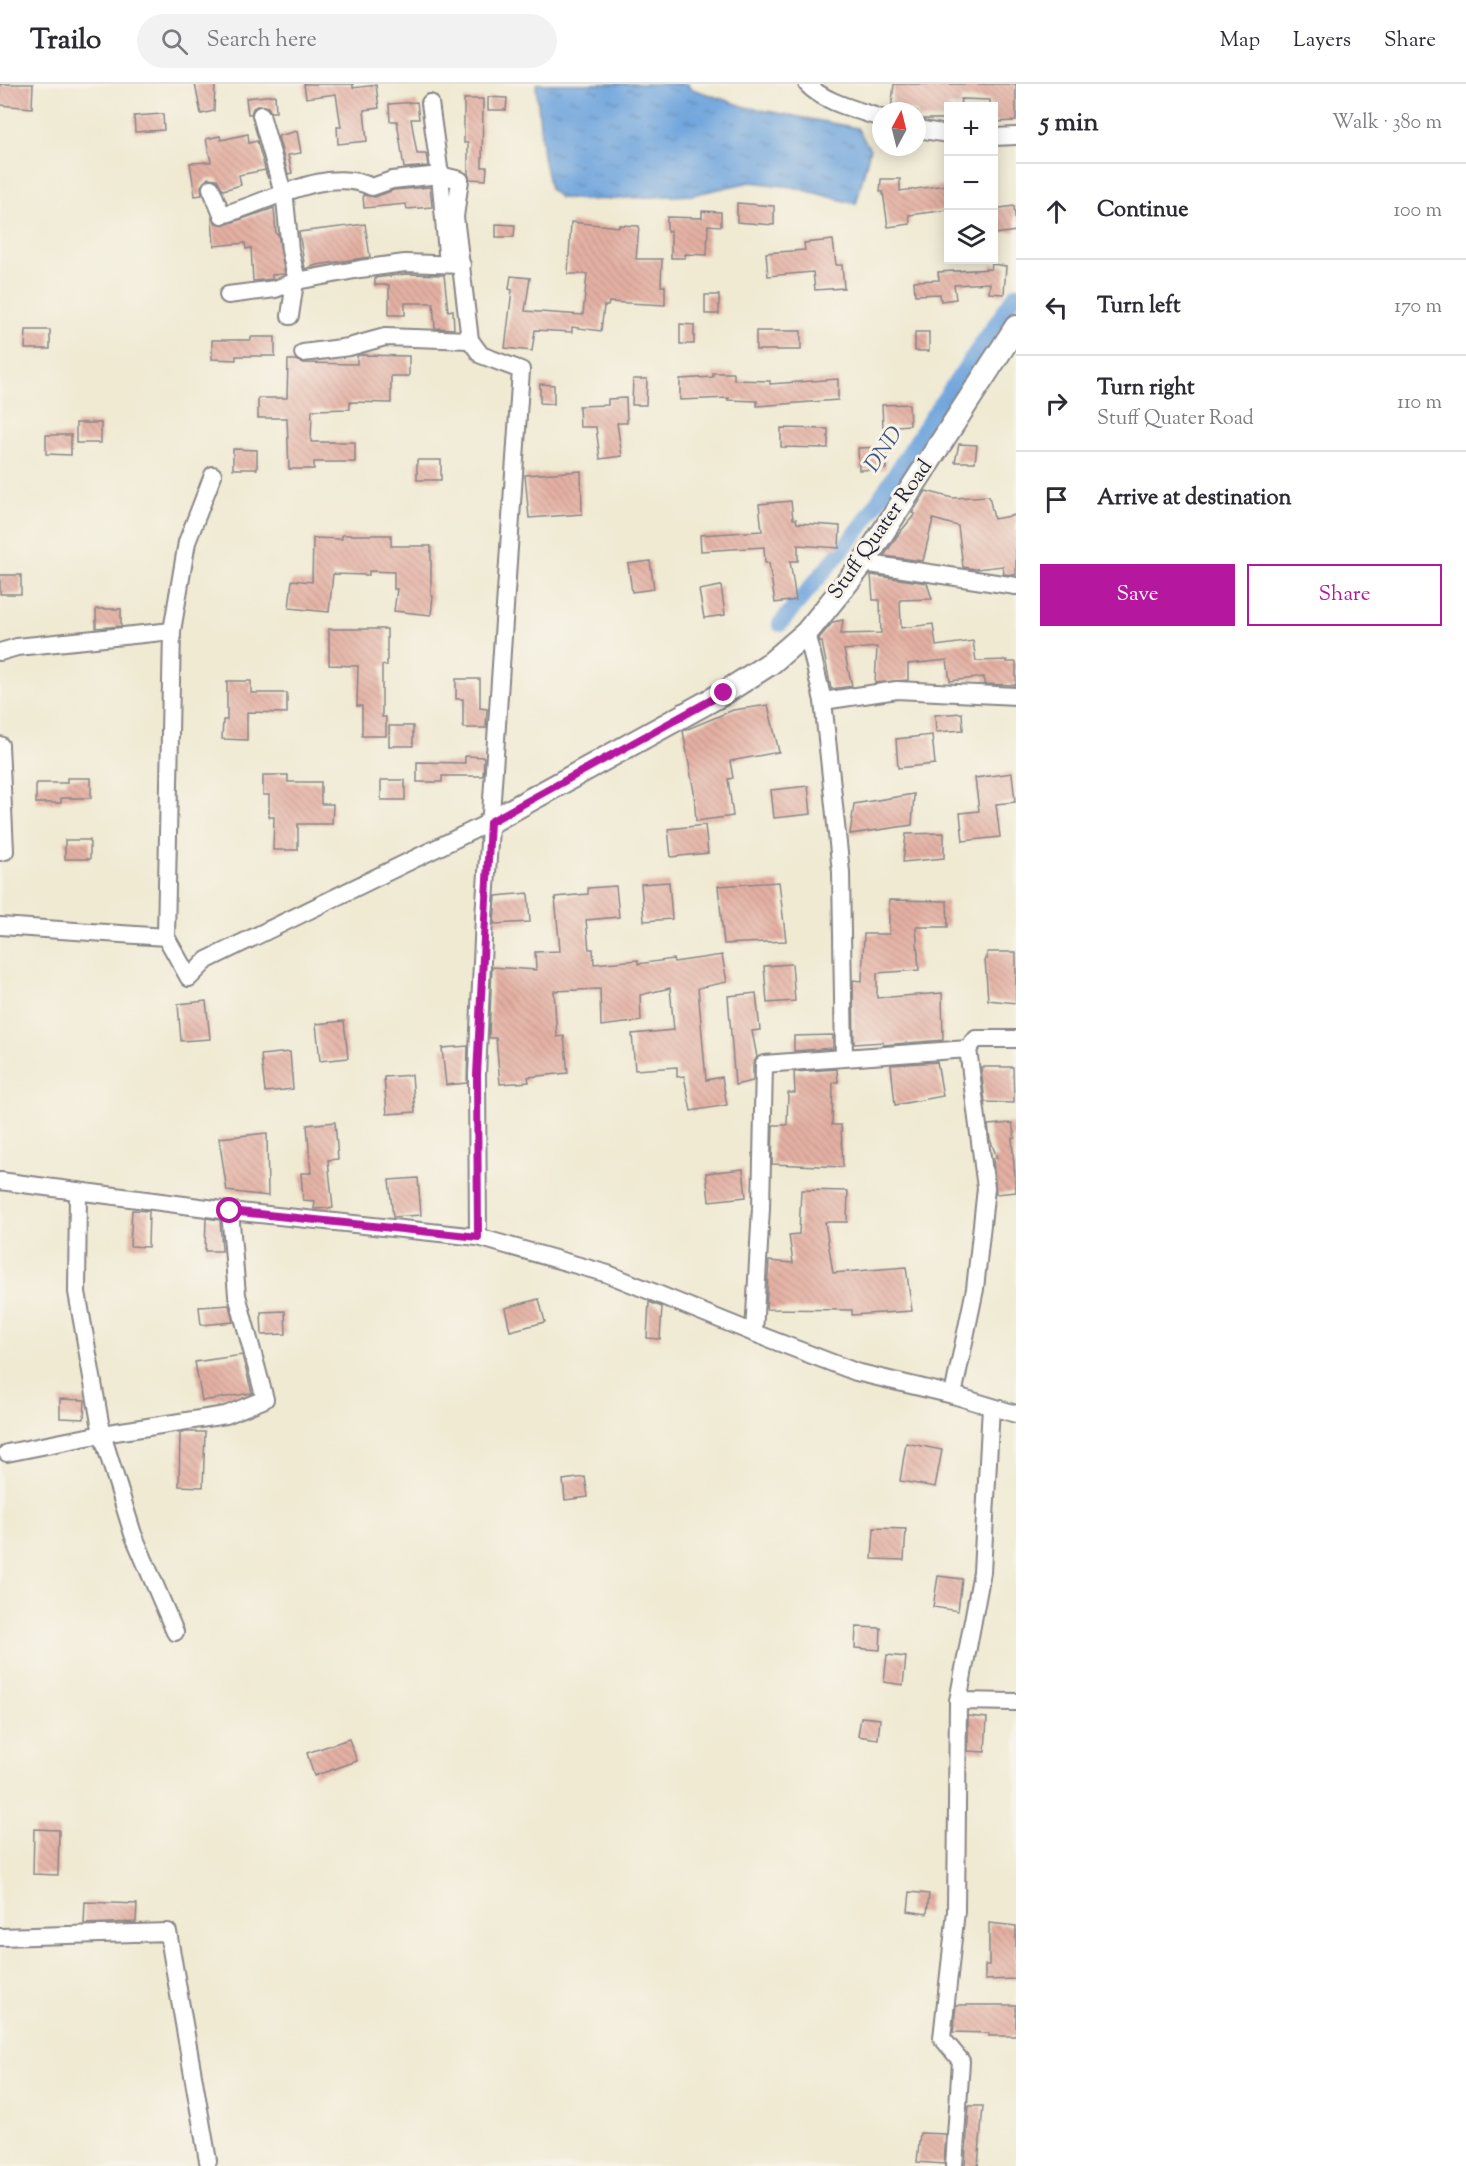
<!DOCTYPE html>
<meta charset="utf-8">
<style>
:root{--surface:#fff;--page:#f2f2f3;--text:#2b2b33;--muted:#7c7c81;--line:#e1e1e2;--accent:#b5179e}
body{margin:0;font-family:"Sorts Mill Goudy",serif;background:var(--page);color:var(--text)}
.controls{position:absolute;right:18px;top:18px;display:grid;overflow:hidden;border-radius:0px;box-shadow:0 3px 15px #0003}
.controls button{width:54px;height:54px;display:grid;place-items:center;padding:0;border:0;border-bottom:2px solid var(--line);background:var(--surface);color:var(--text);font:30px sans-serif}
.compass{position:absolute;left:872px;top:18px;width:54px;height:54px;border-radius:50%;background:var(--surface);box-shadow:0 3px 15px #0003;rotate:7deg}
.stop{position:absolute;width:18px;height:18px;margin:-14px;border:4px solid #b5179e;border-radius:50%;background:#fff}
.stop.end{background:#b5179e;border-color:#fff;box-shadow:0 2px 6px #0008}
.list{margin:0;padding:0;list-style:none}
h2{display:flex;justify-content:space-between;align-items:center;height:78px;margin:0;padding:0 24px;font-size:26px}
h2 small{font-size:20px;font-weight:400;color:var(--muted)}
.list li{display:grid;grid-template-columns:39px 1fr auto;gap:18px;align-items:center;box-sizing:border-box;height:96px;padding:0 24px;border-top:2px solid var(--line)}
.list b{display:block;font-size:22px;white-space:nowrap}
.list p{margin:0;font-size:20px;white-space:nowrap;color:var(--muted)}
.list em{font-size:20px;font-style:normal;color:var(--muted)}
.actions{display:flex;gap:12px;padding:18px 24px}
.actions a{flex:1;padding:14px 0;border:2px solid var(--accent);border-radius:0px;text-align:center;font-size:21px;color:var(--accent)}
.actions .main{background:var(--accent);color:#fff}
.icon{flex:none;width:33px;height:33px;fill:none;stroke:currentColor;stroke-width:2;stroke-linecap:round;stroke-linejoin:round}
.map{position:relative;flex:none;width:1016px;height:2082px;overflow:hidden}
header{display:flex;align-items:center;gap:36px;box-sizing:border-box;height:84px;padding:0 30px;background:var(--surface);border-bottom:2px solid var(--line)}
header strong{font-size:28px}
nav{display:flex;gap:33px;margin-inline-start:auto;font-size:21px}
.search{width:420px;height:54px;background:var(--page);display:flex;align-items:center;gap:15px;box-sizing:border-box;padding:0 21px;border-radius:33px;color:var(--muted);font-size:22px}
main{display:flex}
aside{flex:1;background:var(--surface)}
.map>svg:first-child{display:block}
.water{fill:url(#water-ripples);stroke:#49648c;stroke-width:1.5}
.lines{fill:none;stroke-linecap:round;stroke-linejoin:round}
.canal{stroke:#70a5dd;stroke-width:16}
.building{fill:url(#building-back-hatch)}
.street-casing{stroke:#898687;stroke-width:20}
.secondary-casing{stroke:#898687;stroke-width:26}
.street{stroke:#fff;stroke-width:16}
.secondary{stroke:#fff;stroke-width:22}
.route{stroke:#b5179e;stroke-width:8}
.labels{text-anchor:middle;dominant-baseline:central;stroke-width:6;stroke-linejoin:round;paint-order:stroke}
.street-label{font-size:21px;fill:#22223b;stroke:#f7f3e8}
.water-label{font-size:22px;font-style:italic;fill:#41567c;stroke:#f7f3e8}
</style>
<header>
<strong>Trailo</strong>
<div class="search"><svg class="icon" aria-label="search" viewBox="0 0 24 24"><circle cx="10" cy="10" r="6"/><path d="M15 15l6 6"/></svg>Search here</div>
<nav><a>Map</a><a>Layers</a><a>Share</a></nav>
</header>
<main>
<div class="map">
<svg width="1016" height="2082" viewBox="0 0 1016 2082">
<defs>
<pattern id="water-ripples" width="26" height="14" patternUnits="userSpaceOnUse" patternTransform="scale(1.5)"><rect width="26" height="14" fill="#70a5dd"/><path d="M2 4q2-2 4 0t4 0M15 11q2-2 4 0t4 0" fill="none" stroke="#5c86b4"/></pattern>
<pattern id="building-back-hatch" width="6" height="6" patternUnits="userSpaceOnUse" patternTransform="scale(1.5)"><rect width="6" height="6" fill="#e4b0a3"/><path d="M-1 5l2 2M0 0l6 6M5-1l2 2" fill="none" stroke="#c3978d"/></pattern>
</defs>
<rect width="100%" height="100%" fill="#f7f3e8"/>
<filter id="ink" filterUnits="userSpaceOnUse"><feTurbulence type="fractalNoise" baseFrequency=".0167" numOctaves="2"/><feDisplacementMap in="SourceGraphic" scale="12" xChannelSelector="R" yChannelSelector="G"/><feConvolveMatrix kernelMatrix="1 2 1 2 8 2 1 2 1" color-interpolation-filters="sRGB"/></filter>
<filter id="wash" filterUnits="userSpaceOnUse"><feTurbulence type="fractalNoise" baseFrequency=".008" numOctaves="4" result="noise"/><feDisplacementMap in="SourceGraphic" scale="24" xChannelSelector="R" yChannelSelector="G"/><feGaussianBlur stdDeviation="1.35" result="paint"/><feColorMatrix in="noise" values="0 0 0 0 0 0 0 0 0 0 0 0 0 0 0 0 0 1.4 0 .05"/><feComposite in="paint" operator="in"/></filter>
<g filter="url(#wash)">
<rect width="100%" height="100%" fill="#f0ead3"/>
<polygon class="water" points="536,0 688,0 689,4 746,23 857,44 870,65 856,120 793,103 750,98 692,111 588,116 560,114 550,105 543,72"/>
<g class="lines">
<polyline class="canal" points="780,540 861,443 935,328 1016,210"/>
</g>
<g id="blocks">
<g class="building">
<polygon points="0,0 33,0 32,24 0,21"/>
<polygon points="195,0 215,0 214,27 201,30"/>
<polygon points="304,0 353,0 353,4 376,1 379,24 364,26 367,57 338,60 337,43 341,43 336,10 306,14"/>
<polygon points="894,0 1016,0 1016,37 993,38 993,22 990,22 990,16 961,15 960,22 948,22 948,35 917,35 917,27 891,27"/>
<polygon points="275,11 276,28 271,28 268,23 259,21 253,24 251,30 248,30 246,14"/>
<polygon points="488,13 507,14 506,26 488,26"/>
<polygon points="464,15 483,15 482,83 487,83 486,96 470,95 468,90 468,59 464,59"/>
<polygon points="417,18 419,35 411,35 417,70 426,70 428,82 404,84 397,37 390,37 389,20"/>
<polygon points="163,30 164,46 135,48 134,32"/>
<polygon points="297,47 301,69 288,71 292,89 288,90 278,52"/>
<polygon points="248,50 249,59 257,57 268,95 265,86 239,91 241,101 223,106 217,95 208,94 201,102 202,111 195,112 190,79 211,78 206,55 220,52 221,56"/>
<polygon points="881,95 900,95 900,107 946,101 948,126 909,131 910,140 888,143 883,108 880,108"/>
<polygon points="430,103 432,123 407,125 406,120 364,124 363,111 375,113 394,106"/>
<polygon points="737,119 774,122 774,141 737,138"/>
<polygon points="1014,122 1016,147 995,150 993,125"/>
<polygon points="274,124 276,150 278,150 285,190 272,191 272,195 253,197 251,164 246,165 245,159 214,162 212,134 216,139 225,141"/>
<polygon points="702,127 721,128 721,142 708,141 707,171 685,170 685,174 671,174 671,147 667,147 667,133 702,134"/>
<polygon points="571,138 619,143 619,141 639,142 636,175 662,175 661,202 665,202 665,221 609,218 608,222 604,222 601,247 572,243 572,248 535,246 532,267 505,264 512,206 509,205 511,192 530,194 525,227 583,231 587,190 568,190"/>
<polygon points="365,140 370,173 317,181 305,185 299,148"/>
<polygon points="496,140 515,141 514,153 496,153"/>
<polygon points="833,156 836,181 842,181 844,204 815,206 813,188 768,192 766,169 805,166 804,159"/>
<polygon points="992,180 1006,182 1004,210 989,209 990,199 954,201 956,215 941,217 940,210 915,211 914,197 939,196 938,188 991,185"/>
<polygon points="406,190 444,191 448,227 453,226 454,245 435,244 433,219 405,219 405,231 389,231 389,201 375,201 375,194"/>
<rect x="705" y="211" width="14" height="19"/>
<polygon points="680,240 694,241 694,260 680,260"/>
<polygon points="26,246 50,246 50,265 25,265"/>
<rect x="756" y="247" width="45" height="19"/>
<rect x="915" y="248" width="14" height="19"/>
<polygon points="251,253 275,253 275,272 236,272 236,276 212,275 212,256 251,256"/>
<polygon points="361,271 409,272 409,292 391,292 391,319 350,318 350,325 312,326 311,358 355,358 355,378 314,378 314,385 289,385 287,334 258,334 258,314 287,314 288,276 295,276 304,279 357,280 357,272"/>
<polygon points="713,289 734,289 734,296 770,297 770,300 838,295 838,316 757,322 757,317 728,316 729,314 680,316 680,295 713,293"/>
<polygon points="633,295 647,295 646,321 632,321"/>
<polygon points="540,300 554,301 554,320 540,319"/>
<polygon points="626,314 627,339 617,339 622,372 600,375 596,343 580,343 579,322 608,321 608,315"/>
<polygon points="909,320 910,341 883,343 882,321"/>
<rect x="76" y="339" width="25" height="20"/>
<polygon points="781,344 828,345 828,364 781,363"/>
<polygon points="46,351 71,351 71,371 46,370"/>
<polygon points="959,360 977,361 975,378 955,378"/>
<polygon points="885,363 886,385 859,386 858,364"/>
<polygon points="233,365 257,366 257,385 233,385"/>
<rect x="417" y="376" width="24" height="20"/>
<polygon points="581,387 582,430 529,434 525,391"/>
<polygon points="926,407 953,414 989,412 994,435 1016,431 1016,491 1004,490 1003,482 976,485 963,483 958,442 933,435 923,477 884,472 897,452 915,430 912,429"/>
<polygon points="791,417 793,435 796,435 797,439 840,442 839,464 798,461 798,477 790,477 796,516 775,519 769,479 765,479 764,463 701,467 700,451 762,447 759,420"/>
<polygon points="342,451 391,451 391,462 431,462 431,512 433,512 431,531 394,527 397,505 394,505 394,488 369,487 369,491 333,490 329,528 289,524 292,496 312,498 313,454 342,455"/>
<polygon points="650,477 654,505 632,508 628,480"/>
<rect x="0" y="491" width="21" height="19"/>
<polygon points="871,491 927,499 932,515 900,516 901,544 933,540 936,562 973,557 976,577 1007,576 1007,578 1016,578 1016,601 984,600 984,593 950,597 947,576 908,580 908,596 875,599 877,563 844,566 852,602 831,605 822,558 820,558 819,554 833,538 843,536 841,550 881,549 880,516 873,516"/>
<polygon points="721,502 725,531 704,534 699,506"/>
<polygon points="96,525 121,525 121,542 96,544"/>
<polygon points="329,545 387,545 387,582 382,581 382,633 386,633 386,652 362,652 362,622 357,622 358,582 329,581"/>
<polygon points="456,595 480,595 480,624 487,625 486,644 463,644 463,615 456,615"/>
<polygon points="227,597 251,597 251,609 287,609 287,629 247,628 247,656 222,655 223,636 227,636"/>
<polygon points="768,621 779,668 730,677 733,694 728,695 733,732 696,737 694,708 683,647 733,626"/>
<polygon points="962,629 963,646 936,648 935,631"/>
<rect x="389" y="642" width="24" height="20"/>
<polygon points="932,651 935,680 898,684 896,655"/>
<polygon points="465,672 484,673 483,692 442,692 442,698 417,698 417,678 465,679"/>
<polygon points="1012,689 1015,718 996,720 1000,753 963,757 960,729 979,727 975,694"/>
<polygon points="263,691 288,691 288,698 321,698 321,720 333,720 332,740 298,740 298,766 273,766 274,733 269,733 269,711 263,711"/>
<polygon points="67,694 91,694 91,714 61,714 61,719 36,719 36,699 67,699"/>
<rect x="381" y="696" width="24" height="20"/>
<polygon points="808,702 811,730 774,734 771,706"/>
<polygon points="914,710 912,741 850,750 854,720"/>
<polygon points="705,741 708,769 671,773 668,745"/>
<polygon points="944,749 944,774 903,778 906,750"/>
<rect x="65" y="756" width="25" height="19"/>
<polygon points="669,798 672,835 644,837 641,800"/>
<polygon points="779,798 786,857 724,860 718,802"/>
<polygon points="616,802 619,833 586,836 589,865 593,865 594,880 638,876 638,880 673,875 674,878 722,871 727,898 698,904 706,996 722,993 727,1021 691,1027 684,992 677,993 677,983 635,986 632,950 674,946 670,904 640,911 641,937 601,942 600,905 554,907 557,953 564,952 568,989 528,993 529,998 500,1000 496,954 489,954 492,883 536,886 535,868 560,867 555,813 588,810 588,804"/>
<polygon points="528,809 530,838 494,840 496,812"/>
<polygon points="889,816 947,817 948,843 916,843 919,886 877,889 877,914 942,909 943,956 883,961 883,958 854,960 853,896 862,897 864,850 889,850"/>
<polygon points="987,868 1016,868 1016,919 988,916 985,875 987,875"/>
<polygon points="792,880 795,917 767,919 764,882"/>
<polygon points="756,909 760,946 752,947 757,973 753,980 753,997 735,1001 728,912"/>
<polygon points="206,917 210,955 181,957 178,920"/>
<polygon points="344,937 348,974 320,977 316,940"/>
<polygon points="833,951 833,964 794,967 794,952"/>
<polygon points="468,962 467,999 446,1001 442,964"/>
<polygon points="290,968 293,1005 265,1008 261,971"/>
<polygon points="937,978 943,1012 895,1021 891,981"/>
<polygon points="981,983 1013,983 1014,1019 985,1018"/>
<polygon points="837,985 838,998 833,998 832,1041 841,1041 843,1083 772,1080 773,1041 787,1041 788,1009 795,1009 794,988"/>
<polygon points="412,991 415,1028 387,1030 384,993"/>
<polygon points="335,1038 338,1075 328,1076 333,1124 314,1125 315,1117 303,1116 301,1089 311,1089 307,1041"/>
<polygon points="1012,1039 1015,1054 1012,1054 1016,1108 996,1110 993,1074 997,1074 990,1055 988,1041"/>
<polygon points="267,1049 268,1112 227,1107 219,1054"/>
<polygon points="743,1085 746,1113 709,1117 706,1089"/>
<polygon points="418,1094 421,1131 393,1133 389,1096"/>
<polygon points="801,1106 848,1107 847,1138 825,1138 833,1189 906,1183 912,1227 852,1231 852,1226 766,1225 769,1177 793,1179 789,1151 799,1150"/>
<polygon points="132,1126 149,1127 148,1163 130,1162"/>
<polygon points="206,1134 220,1136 222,1167 205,1167"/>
<polygon points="539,1215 545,1238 510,1247 505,1224"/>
<polygon points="649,1218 662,1223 660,1255 647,1254"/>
<polygon points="229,1221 233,1238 201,1241 199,1223"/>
<polygon points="285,1227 286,1250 262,1251 261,1228"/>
<polygon points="242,1271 252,1309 202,1317 195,1278"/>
<polygon points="60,1315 85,1316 84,1335 60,1334"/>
<polygon points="187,1348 205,1348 203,1403 179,1402 180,1349"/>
<polygon points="906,1359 942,1366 935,1403 900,1397"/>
<polygon points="585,1393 588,1413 565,1416 563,1396"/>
<polygon points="874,1444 906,1445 904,1476 872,1475"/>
<polygon points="938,1492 962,1495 958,1527 933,1523"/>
<polygon points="856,1543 881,1544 880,1566 855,1564"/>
<polygon points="887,1571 906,1573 903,1601 884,1598"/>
<polygon points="968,1632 987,1634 985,1668 968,1667"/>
<polygon points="861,1633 880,1635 878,1655 858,1652"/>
<polygon points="349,1655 357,1677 314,1692 307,1669"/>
<polygon points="34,1745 59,1746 58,1791 33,1790"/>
<polygon points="910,1808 929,1810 927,1830 908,1827"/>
<polygon points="85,1818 137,1820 136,1838 84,1840"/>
<polygon points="989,1839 1016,1842 1016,1895 985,1896 985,1881 989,1881"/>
<polygon points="956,1921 1016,1921 1016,1952 989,1952 989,1949 953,1948"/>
<polygon points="969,2022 983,2022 978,2082 965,2082"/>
<polygon points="920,2049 946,2050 944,2080 917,2078"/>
</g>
</g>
</g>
<g filter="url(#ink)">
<use href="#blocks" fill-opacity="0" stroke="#898687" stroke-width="1.5"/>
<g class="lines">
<defs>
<g id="street">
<path d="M 807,0 C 823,18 858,26 881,34"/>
<polyline points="430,19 440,91 448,180"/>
<polyline points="261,31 285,116 290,166 297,197 295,198 290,232"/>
<polyline points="917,45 948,50"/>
<polyline points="994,53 1016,52"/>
<path d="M 211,104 L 222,131 C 268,119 326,81 372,103 L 392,96 L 440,91 L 460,96 L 455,133 L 470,256 L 481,271 L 521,286 L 484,833 L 477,991 L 478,1153"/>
<polyline points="228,211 275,205 297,197 360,185 405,179 462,181"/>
<polyline points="303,269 349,263 385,253 470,256"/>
<polyline points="863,479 1016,502"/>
<polyline points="172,547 187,458 213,391"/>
<polyline points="807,548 823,617 841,788 844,974 968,965 986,1104 975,1205 953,1311"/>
<polyline points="0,568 17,563 172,547 166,853 189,894 207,876 490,738"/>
<polyline points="823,617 897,606 1016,612"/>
<polyline points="0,661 5,767 0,768"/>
<polyline points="0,842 166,853"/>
<polyline points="968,965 976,955 1016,955"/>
<polyline points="0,1097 230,1127 478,1153 608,1190 754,1249 856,1288 953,1311 1016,1330"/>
<polyline points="78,1107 77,1208 102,1350 133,1450 175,1548"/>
<polyline points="754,1249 761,1124 764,980 844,974"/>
<polyline points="7,1369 102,1350 226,1331 265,1315 237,1211 230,1127"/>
<polyline points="958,1617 1016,1618"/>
<polyline points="0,1853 168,1848 208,2077"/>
<polyline points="954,2082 961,1977 942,1954 956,1827 958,1617 982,1488 991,1323"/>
</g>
<polyline id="secondary" points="490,738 724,609 771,579 807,548 863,479 1016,243"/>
</defs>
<use href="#street" class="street-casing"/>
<use href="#secondary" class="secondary-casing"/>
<use href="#street" class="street"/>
<use href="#secondary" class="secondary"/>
</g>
</g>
<g class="lines" filter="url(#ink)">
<polyline class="route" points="230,1127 478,1153 477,991 490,738 724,609"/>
</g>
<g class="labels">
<g class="street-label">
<text transform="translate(881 446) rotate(-55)">Stuff Quater Road</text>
</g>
<g class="water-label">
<text transform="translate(885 366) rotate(-56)">DND</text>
</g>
</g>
</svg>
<div class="controls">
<button>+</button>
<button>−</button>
<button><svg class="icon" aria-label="layers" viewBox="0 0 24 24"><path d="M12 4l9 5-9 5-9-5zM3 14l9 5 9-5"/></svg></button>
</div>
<svg class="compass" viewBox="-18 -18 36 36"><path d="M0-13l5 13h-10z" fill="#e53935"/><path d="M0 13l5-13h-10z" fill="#7c7c81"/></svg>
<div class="stop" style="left:230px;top:1127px"></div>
<div class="stop end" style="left:724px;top:609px"></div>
</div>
<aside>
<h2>5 min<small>Walk · 380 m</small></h2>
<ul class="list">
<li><svg class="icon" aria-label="ahead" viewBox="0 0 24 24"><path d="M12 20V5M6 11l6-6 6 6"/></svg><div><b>Continue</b></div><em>100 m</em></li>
<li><svg class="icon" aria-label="left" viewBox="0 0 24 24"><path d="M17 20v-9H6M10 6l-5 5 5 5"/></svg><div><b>Turn left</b></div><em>170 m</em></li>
<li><svg class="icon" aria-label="right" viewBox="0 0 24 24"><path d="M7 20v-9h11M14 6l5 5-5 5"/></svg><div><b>Turn right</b><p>Stuff Quater Road</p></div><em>110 m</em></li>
<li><svg class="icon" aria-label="arrive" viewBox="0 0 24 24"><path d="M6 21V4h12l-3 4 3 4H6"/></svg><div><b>Arrive at destination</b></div></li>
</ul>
<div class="actions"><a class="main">Save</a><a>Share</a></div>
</aside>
</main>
